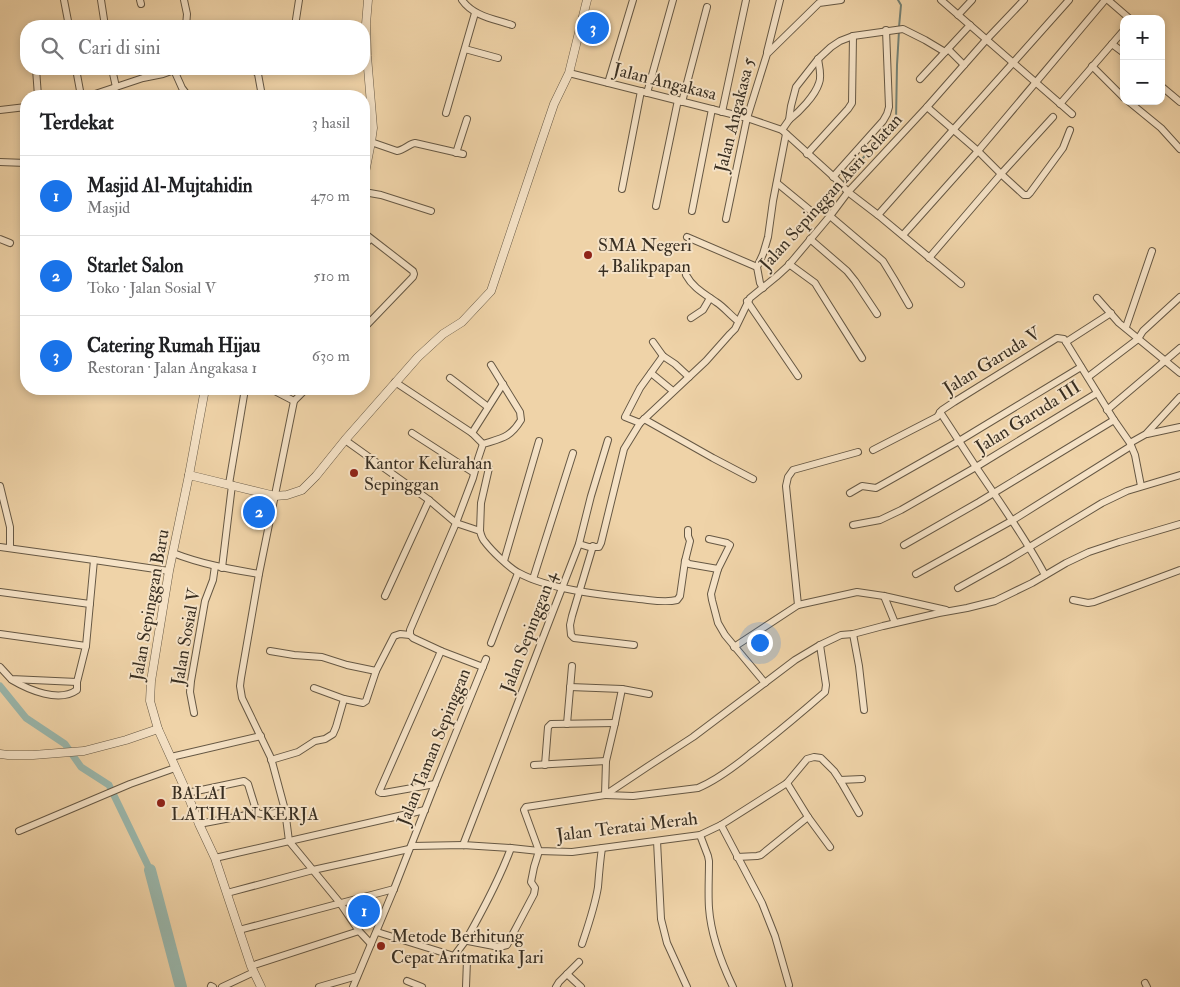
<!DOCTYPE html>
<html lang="id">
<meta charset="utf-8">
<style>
:root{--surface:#fff;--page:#f6f6f6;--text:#202124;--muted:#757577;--line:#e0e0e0;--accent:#1a73e8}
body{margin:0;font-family:"IM FELL Double Pica",serif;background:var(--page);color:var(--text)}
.controls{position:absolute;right:15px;top:15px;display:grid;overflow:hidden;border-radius:10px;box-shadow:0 2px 8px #0003}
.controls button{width:45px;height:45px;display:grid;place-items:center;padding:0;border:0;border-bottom:1px solid var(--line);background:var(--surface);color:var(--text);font:25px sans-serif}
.you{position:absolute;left:759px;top:642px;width:18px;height:18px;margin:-12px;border:4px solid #fff;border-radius:50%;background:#1a73e8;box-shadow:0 0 0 8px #1a73e833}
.badge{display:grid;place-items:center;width:32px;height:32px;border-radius:50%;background:var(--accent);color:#fff;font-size:16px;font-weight:700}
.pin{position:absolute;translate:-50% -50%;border:2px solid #fff;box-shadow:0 1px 5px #0006}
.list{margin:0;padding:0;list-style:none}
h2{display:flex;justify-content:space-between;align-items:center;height:65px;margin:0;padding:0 20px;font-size:21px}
h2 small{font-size:16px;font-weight:400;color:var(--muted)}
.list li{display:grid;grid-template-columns:32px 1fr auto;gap:15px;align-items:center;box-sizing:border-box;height:80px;padding:0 20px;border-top:1px solid var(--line)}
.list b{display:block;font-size:19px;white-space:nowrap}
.list p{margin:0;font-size:16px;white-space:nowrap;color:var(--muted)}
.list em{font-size:16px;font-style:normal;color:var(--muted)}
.icon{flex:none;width:28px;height:28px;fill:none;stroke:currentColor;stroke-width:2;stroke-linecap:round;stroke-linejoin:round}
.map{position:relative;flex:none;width:1180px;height:987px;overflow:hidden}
.search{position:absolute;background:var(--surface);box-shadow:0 2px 8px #0003;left:20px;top:20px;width:350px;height:55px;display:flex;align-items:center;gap:12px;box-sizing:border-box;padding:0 18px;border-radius:20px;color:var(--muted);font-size:19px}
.panel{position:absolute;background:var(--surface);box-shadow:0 2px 8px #0003;left:20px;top:90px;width:350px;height:305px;border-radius:20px}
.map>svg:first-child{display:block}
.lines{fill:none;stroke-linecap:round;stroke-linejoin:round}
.stream{stroke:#738175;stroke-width:2}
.canal{stroke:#9ab7ac;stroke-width:7}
.river{stroke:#9ab7ac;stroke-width:12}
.minor-casing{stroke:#665844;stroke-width:8}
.tertiary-casing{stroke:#665844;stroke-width:9}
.minor{stroke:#f5e2c6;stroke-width:6}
.tertiary{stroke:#f5e2c6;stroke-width:8}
.poi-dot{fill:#8f2418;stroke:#f5e2c6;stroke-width:2}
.labels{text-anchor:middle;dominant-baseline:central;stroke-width:4;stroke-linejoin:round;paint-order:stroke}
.street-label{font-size:18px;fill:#392f22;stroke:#f5e2c6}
.poi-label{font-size:18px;fill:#392f22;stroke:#f5e2c6;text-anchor:start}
</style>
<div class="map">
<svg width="1180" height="987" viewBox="0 0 1180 987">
<rect width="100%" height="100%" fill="#efd3a8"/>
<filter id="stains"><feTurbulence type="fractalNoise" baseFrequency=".004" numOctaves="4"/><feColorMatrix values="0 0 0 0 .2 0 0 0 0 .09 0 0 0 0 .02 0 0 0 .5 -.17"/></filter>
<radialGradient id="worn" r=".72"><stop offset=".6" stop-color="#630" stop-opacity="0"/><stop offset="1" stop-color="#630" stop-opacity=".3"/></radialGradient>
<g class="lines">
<g class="stream">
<polyline points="898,0 901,5 899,27"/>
<polyline points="844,181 877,141 893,126 896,121 897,65 899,31"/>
</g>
<polyline class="canal" points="0,686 26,718 65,744 81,767 109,785 150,870"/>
<polyline class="river" points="150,870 181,987"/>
<defs>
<g id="minor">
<polyline points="64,0 69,26"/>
<polyline points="101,0 105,26"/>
<polyline points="140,0 141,4"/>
<polyline points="184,0 187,14 186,26"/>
<path d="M 462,0 C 473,16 494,19 512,25"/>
<polyline points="941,0 1072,114"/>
<polyline points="1108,0 1130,19"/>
<polyline points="958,15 972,0"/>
<polyline points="295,26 299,0"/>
<polyline points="1112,44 1124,53"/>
<polyline points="465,49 498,58"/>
<polyline points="948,49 964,65"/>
<polyline points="767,52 780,0"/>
<polyline points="1092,66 1124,98"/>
<polyline points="36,69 38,96"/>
<polyline points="76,69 81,96"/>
<polyline points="112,69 116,87"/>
<polyline points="247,69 255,71 258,74 262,96"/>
<polyline points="174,70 182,88 188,96"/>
<polyline points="569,73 747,118 782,130 835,178 848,192 878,215 961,284"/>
<polyline points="920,79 970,25"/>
<polyline points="608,83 633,0"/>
<polyline points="1161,86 1180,102"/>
<polyline points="647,93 673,0"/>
<polyline points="89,96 143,78 163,74 177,69"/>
<polyline points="1128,101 1161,128 1180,149"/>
<polyline points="682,102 707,7"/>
<polyline points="1060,104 1124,30"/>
<polyline points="927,107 978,151 1001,174 929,258"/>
<polyline points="0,110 26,107"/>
<polyline points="722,112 746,0"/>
<polyline points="446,113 475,13"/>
<polyline points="1053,117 1001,174 1024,195 1028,195 1030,193 1063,148 1070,130"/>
<path d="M 789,120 C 799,112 815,96 819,83 C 822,76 819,66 818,59"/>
<polyline points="364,123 373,128"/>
<polyline points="782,130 789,120 791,106 796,87 818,59 831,47 840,41 853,36 903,29 925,40 945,52"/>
<path d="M 371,142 L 397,151 C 404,150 409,144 415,143 L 463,154"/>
<polyline points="456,153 467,119"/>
<polyline points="807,154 848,109 852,103 853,36"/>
<polyline points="0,162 26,163"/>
<polyline points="833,177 883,121 887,114 889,107 886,30"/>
<polyline points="777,183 811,211"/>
<polyline points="622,189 641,91"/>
<polyline points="364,192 381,195 431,211"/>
<polyline points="656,206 678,100"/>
<polyline points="692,211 712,109"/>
<polyline points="878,215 953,130 1069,0"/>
<polyline points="830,216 883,261 894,279 909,305"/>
<polyline points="726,219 747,118 767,54 819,3 841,0"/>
<polyline points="364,233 413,271 414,274 413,277 364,328"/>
<polyline points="903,235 978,151 1105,0"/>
<polyline points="687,237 757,267"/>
<polyline points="0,239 10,243"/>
<polyline points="810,239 847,271 855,281 877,314"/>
<polyline points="364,246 370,239"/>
<polyline points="26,247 26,248"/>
<polyline points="789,264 815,283 818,288 862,358"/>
<path d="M 686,275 C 693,288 705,294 716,302 C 724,307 730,315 738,321"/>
<polyline points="763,288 760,283 757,267 763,254 768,237 773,201 786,134"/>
<polyline points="1097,298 1119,323 1180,373"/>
<polyline points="747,301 798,376"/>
<polyline points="691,318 703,310 710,298"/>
<polyline points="1126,327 1152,251"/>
<polyline points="653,342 663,356 675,364 689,377"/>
<polyline points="1066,342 1111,313"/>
<path d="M 491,365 L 520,412 L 521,420 C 510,438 502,438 483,444 L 478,459 L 473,478 L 456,523 L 480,531 C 481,535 482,539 485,542 C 491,550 509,568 519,573 C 550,590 604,595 639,599 C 651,600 665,603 677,600 L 680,596 L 685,561 L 690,541 L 688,536 L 688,530"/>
<polyline points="651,373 673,391"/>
<polyline points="1088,377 1138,339 1143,331 1180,297"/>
<polyline points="450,378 488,407"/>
<polyline points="395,382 472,433 483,444"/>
<polyline points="271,389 294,401"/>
<polyline points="1107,410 1180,348"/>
<path d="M 940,412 C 952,430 964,449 976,467 C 1000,503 1025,537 1045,575"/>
<polyline points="644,419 713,458 753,479"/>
<polyline points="640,423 625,417 640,388 663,356"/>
<polyline points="412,433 474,473"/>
<polyline points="472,433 503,384"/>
<polyline points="1147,434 1180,427"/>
<polyline points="345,440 429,500 456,523 410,630 410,635 413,638 441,651 483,667"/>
<polyline points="1130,443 1146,434 1180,397"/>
<polyline points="873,450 937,417 942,410 954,402 1057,338 1064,339 1114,420 1130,443 1135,455 1141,486"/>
<polyline points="229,484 245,389"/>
<polyline points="0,486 10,527 10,548"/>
<polyline points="850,493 862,486 876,488 885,483 959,441 1081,367"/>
<polyline points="853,525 880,520 901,510 976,467 1097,393"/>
<polyline points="480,531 481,503 489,468"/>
<polyline points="709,539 727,543 730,545 718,569 711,594 712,600 718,623 725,635 765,683"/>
<polyline points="579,544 589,547 599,547 601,543 624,449 640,423 706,361 730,334 735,329 750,298 776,277 788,266 830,216 848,192 927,107 986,40 1024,0"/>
<polyline points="904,545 979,502 1114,420"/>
<polyline points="593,546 572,616 570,625 571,635 574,638 634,645"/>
<polyline points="0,547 94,560 169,571"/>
<path d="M 173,553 C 201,564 229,569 259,574 L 294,401 L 306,389"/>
<polyline points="504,561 539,441"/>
<polyline points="685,561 689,564 718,569"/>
<polyline points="222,568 232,485"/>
<polyline points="259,574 241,678 240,686 242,698 271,758 285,810 289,841 340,903 359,931 371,944"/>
<polyline points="916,574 1013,520 1131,446"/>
<polyline points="533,579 573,453"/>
<polyline points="958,588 1008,560 1102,503 1127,491 1180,475"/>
<polyline points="0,592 90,604"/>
<polyline points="385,596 429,500"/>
<polyline points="884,596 895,623"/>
<polyline points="1073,600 1088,603 1094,602 1180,570"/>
<polyline points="798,605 857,592 884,596 946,610"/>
<polyline points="0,634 86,646"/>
<polyline points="853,634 859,666 864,710"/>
<polyline points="491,643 518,573"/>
<polyline points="734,647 798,605 786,486 788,477 793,470 858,452"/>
<polyline points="270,651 294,655 322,657 347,665 376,671 394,636 400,634 410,635"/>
<polyline points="0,667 11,679 77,682 86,646 94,560"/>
<path d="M 12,680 C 29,690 59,703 77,690 L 77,682"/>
<polyline points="570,687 622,689 649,694"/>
<polyline points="314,688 344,699 363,703 366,701 376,671"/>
<path d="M 622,689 L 615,723 L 606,761 L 605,795 L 633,796 L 698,788 C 717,780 734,767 750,754 C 776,734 801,713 825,692 L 826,685 L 820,645"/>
<polyline points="194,713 190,692 191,681 205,601 213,580 215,566"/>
<polyline points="567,724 572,666"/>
<polyline points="171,757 261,736"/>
<polyline points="271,760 298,752 315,741 325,739 333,734 336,727 344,699"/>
<polyline points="534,765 606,761"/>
<polyline points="545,765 548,727 551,724 615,723"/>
<polyline points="840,780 862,779"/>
<polyline points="787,783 808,817 830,847"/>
<polyline points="435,784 384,793 381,793 379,792 441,651"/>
<path d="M 187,793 L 244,781 L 248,784 L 257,813 C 266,816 276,813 285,810"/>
<polyline points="199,824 257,813"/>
<polyline points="721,825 762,903 775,936 789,985"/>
<polyline points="19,831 130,784 175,768"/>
<path d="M 700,835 L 708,856 L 709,861 C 709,877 708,893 709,908 C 711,936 721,962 733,987"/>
<polyline points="657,841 661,919 667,943 687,987"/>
<polyline points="463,845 579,544 591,496 608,440"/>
<polyline points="412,846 463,845 511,848 539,851 572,852 700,835 721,825 787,783 807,759 814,757 821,758 834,771 840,780 859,813"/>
<path d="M 511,848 C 499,880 483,910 466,940 L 468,941 L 499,947 L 507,945 L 534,894 L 535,888 L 531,882 L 534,867 L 539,851 L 524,810 L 526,807 L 605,795 L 650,765 L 693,737 L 795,660 L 820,645 L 841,635 L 853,634 L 883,626 L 939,613 L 967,608 L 995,601 L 1032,583 L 1066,563 L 1089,552 L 1119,542 L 1180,524"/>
<polyline points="737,857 757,856 761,855 808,817"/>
<polyline points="215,858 425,810"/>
<polyline points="227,893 313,870 409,849"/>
<polyline points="239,930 394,889"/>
<polyline points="377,932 454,956 466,940"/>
<path d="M 582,944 C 588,926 595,906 598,887 C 599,874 600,861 602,848"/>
<polyline points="454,956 467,960 466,987"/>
<polyline points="251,966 359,931"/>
<polyline points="567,974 581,987"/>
<polyline points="407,981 422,987"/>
<polyline points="1145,983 1147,987"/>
<polyline points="211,986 213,987"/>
<polyline points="222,987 254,972"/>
<polyline points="319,987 357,976"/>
<polyline points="353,987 394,889 435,784 486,659"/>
<polyline points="556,987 559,982 579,962"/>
</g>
<g id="tertiary">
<polyline points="364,178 371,142 373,128 367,56 366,24 368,0"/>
<polyline points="205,389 189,475 169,571 151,681 150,701 158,729 187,793 199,824 215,858 251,966 261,987"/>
<polyline points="189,475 275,496 287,495 302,490 316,476 345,440 418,357 443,334 462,322 491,291 539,148 554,104 569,73 587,0"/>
<polyline points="0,754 8,755 33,755 84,751 126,740 158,729"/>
</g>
</defs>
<use href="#minor" class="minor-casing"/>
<use href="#tertiary" class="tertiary-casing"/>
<use href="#minor" class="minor"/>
<use href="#tertiary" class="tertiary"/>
</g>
<g class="poi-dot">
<circle cx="588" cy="255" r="5"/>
<circle cx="354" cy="473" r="5"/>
<circle cx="161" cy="803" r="5"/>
<circle cx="381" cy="946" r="5"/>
</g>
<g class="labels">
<g class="street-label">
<text transform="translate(665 82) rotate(14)">Jalan Angakasa</text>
<text transform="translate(735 115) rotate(-76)">Jalan Angakasa 5</text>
<text transform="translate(831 192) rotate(-48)">Jalan Sepinggan Asri Selatan</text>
<text transform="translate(992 361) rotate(-32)">Jalan Garuda V</text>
<text transform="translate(1028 417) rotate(-32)">Jalan Garuda III</text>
<text transform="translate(150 605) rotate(-80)">Jalan Sepinggan Baru</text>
<text transform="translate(529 632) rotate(-69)">Jalan Sepinggan 4</text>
<text transform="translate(186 637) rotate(-80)">Jalan Sosial V</text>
<text transform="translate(434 747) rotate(-68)">Jalan Taman Sepinggan</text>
<text transform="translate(627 827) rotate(-7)">Jalan Teratai Merah</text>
</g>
<g class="poi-label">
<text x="598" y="245">SMA Negeri<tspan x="598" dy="21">4 Balikpapan</tspan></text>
<text x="364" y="463">Kantor Kelurahan<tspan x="364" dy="21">Sepinggan</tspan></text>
<text x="171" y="793">BALAI<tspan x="171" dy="21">LATIHAN KERJA</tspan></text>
<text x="391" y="936">Metode Berhitung<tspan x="391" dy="21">Cepat Aritmatika Jari</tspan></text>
</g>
</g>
<rect width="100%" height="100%" filter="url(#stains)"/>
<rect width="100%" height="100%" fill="url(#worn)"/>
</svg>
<div class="controls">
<button>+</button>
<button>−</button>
</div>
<div class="you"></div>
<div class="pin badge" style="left:364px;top:911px">1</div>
<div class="pin badge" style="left:259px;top:512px">2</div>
<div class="pin badge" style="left:593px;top:28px">3</div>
<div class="search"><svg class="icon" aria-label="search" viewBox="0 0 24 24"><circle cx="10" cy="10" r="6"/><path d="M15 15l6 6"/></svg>Cari di sini</div>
<section class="panel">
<h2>Terdekat<small>3 hasil</small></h2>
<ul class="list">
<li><span class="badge">1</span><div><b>Masjid Al-Mujtahidin</b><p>Masjid</p></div><em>470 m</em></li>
<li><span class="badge">2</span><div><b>Starlet Salon</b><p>Toko · Jalan Sosial V</p></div><em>510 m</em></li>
<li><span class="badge">3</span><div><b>Catering Rumah Hijau</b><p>Restoran · Jalan Angakasa 1</p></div><em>630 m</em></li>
</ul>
</section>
</div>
